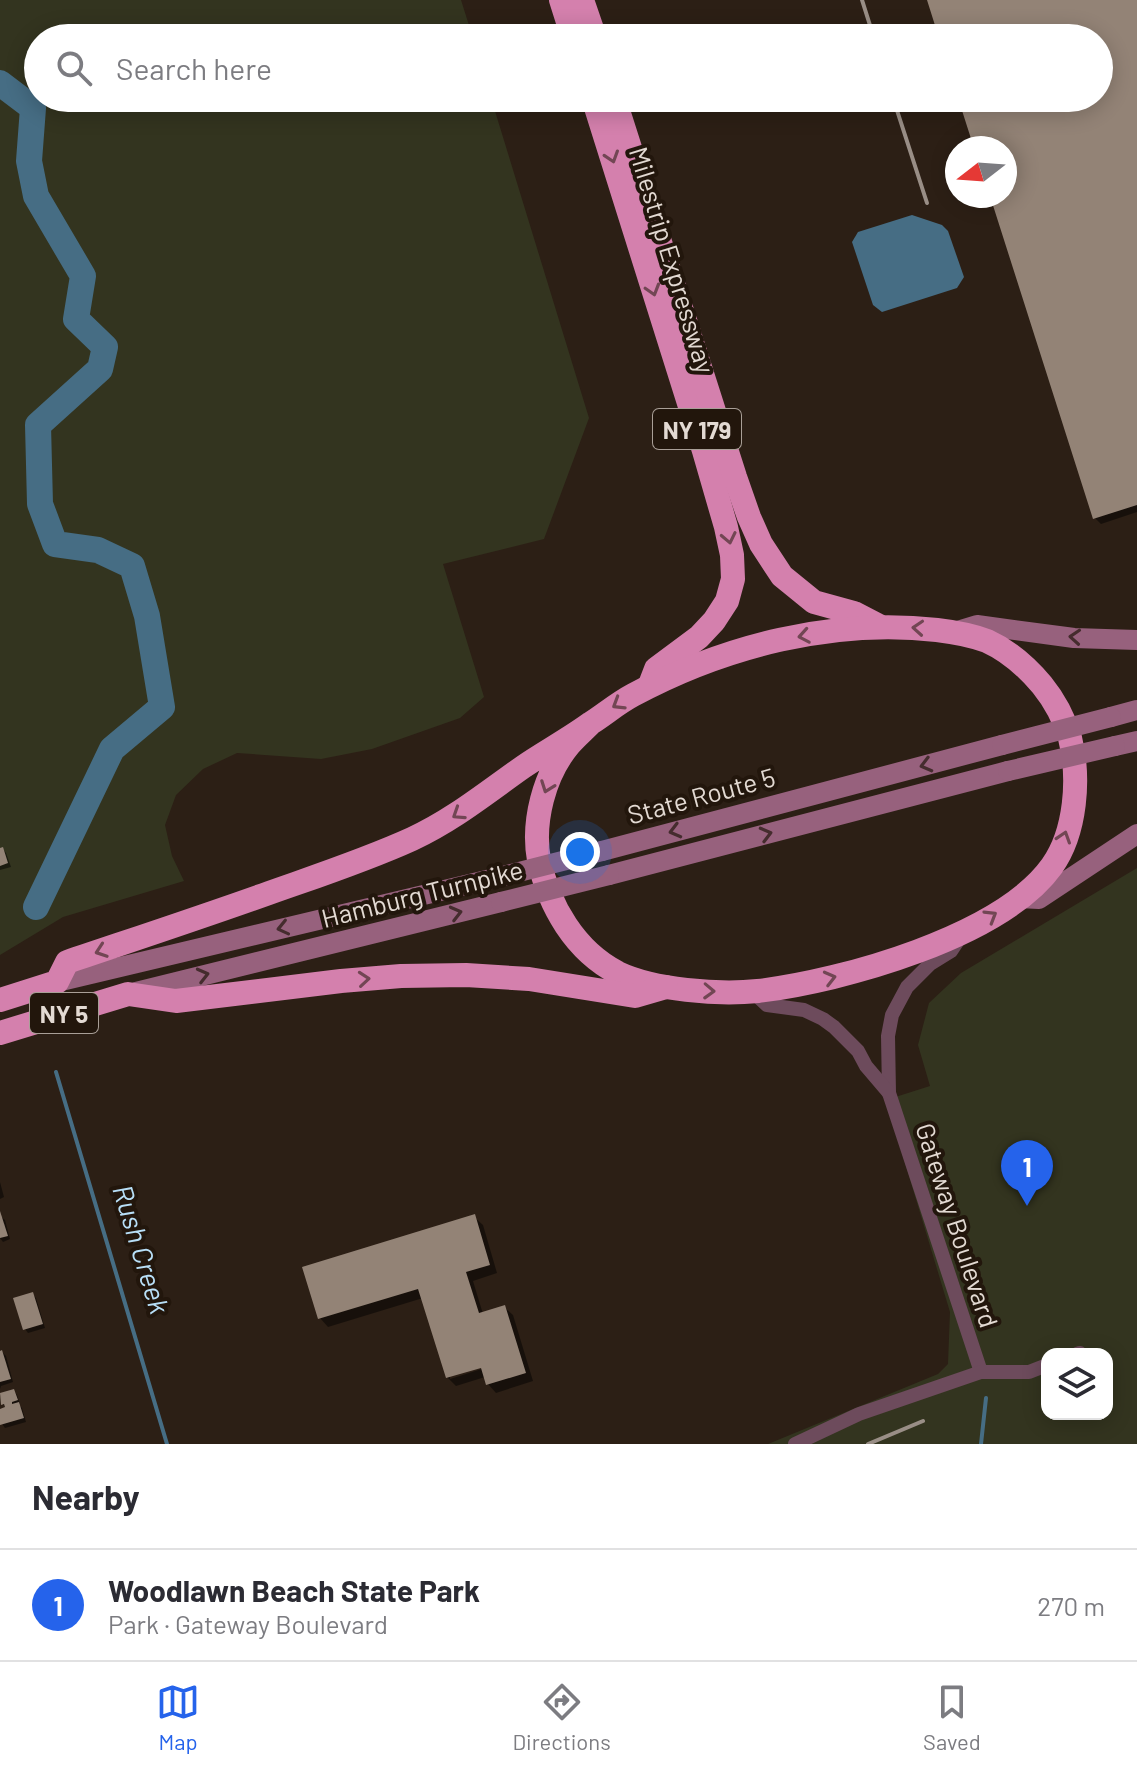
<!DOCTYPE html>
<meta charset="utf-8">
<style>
:root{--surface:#fff;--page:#f7f7f7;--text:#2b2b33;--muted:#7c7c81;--line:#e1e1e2;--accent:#2563eb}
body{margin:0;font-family:Barlow,sans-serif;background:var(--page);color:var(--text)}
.controls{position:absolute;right:24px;bottom:24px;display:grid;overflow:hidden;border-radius:16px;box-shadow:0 4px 20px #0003}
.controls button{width:72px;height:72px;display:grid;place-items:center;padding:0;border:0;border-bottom:2px solid var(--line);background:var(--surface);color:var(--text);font:40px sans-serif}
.compass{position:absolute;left:945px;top:136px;width:72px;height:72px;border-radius:50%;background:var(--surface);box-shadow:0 4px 20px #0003;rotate:253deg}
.you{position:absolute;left:580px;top:852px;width:28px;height:28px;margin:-20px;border:6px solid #fff;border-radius:50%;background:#1a73e8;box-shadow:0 0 0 12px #1a73e833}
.badge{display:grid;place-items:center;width:52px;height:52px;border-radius:50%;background:var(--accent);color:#fff;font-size:26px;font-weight:700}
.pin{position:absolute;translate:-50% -66px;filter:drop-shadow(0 2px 4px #0008)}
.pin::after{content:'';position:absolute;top:42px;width:28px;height:24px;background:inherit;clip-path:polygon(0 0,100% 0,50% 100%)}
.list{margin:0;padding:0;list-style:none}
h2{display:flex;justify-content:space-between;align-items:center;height:104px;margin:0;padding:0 32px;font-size:34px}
h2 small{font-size:26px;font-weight:400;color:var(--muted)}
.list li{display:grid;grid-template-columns:52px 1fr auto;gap:24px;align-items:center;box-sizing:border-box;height:112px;padding:0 32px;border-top:2px solid var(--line)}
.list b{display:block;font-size:30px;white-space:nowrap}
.list p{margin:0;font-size:26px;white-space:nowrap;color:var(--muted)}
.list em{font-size:26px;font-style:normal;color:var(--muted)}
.icon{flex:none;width:44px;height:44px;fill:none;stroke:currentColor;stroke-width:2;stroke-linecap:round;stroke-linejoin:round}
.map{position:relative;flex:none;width:1137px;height:1444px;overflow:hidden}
.search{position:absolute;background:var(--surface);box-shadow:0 4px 20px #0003;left:24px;right:24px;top:24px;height:88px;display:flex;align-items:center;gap:20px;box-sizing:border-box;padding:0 28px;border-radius:44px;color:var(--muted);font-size:30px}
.sheet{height:216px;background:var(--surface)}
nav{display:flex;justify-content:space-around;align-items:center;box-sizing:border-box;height:112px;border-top:2px solid var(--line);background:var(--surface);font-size:22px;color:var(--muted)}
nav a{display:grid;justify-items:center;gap:4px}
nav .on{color:var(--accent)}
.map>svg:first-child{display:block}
.green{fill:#33341f;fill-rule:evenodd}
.water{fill:#466d84}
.shadow{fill:#0007;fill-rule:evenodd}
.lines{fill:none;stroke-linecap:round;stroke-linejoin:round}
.stream{stroke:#466d84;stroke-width:4}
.river{stroke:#466d84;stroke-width:26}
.building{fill:#938376}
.street{stroke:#6d4b5c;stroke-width:14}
.secondary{stroke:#97617d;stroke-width:20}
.highway{stroke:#d480ad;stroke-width:24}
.rail{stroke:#998e86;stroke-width:4}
.secondary-bridge{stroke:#97617d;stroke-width:20}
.oneway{stroke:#724654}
.oneway2{stroke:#452c2e}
.labels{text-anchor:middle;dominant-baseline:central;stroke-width:8;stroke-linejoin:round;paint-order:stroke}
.shield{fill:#22160c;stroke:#a99f97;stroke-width:2}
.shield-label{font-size:24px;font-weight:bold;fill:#e3dad3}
.street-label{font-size:26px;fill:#e3dad3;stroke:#22160c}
.water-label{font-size:28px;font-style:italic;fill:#b8dff7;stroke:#22160c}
</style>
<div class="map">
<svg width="1137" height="1444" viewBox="0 0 1137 1444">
<rect width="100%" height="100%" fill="#2c1f15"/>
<g class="green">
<polygon points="0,0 461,0 473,38 38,38 38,98 491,98 589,418 544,539 443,564 484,697 460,718 372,749 321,759 237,753 203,769 176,795 165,825 172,856 184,881 63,917 0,955"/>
<path d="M 1137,868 L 1137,1444 L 768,1444 L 938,1374 L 948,1364 L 950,1312 L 886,1100 L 930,1086 L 918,1045 L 929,1003 L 961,973 ZM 1047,1354 L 1107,1354 L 1107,1414 L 1047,1414 Z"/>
</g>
<polygon class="water" points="912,215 942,225 948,231 964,277 957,288 882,312 873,305 852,242 858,232"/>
<g class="shadow">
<polygon points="929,0 1137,0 1137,512 1101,524 1095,518 992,196 1005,196 1005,148 976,148 960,98 1099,98 1099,38 941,38"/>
<polygon points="3,849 6,853 11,867 0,870 0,850"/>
<polygon points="0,1182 4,1197 0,1199"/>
<polygon points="0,1216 5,1220 10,1239 3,1242 0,1238"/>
<path d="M 474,1217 L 483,1225 L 497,1273 L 473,1281 L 483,1314 L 504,1307 L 513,1315 L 533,1381 L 496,1393 L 488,1384 L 485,1377 L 456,1386 L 447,1377 L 423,1298 L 328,1327 L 320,1318 ZM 490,1363 L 491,1366 L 450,1379 L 450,1375 Z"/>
<polygon points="32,1294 36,1298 45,1328 28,1333 25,1329"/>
<polygon points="2,1352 6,1356 13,1382 1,1386 0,1389 0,1353"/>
<polygon points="14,1391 17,1395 20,1404 18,1404 22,1408 26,1422 5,1428 0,1421 0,1411 7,1408 3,1404 0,1395"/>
</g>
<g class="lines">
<g class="stream">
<polyline points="56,1072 167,1444"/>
<polyline points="981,1444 986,1398"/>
</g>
<polyline class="river" points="0,83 33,108 29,161 36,196 83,276 76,319 105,347 100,369 38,425 40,504 55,544 98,550 132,566 147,616 162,707 112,749 36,907"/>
</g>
<g class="building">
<polygon points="927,0 1137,0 1137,505 1093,519 990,196 1005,196 1005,148 974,148 958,98 1099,98 1099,38 939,38"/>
<polygon points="3,847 8,863 0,866 0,848"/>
<polygon points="0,1211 8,1236 0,1238"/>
<polygon points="475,1214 490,1265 466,1272 479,1313 505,1305 526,1373 486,1385 481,1368 446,1378 418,1289 318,1319 302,1267"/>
<polygon points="33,1292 43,1324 23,1330 13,1298"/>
<polygon points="2,1350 11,1379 0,1382 0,1351"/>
<polygon points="14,1389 18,1400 12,1402 12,1404 19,1402 24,1418 0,1425 0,1409 5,1407 4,1404 1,1405 0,1393"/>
</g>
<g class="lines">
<g class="street">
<polyline points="961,936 951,951 930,964 907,987 892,1015 888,1036 889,1093 981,1372"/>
<polyline points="753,992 767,1005 804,1010 823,1019 834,1027 858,1051 866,1066 889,1093"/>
<polyline points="1077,1354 1080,1353"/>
<polyline points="795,1444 859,1414 981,1372 1029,1372 1047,1365"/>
</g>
<g class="secondary">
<polyline points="954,632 977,625 1074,638 1137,640"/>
<polyline points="1111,717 1137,710"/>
<polyline points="1115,746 1137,741"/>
<polyline points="602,851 1002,745"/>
<polyline points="609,875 1008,771"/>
<polyline points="1019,898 1039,899 1137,834"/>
<polyline points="57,982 495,878"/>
<polyline points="136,992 501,902"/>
</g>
<g class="highway">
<polyline points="561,0 573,38"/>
<polyline points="582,0 595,38"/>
<polyline points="593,98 704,451 726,527 732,555 733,579 727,601 714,621 699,637 656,669 651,682"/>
<polyline points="614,98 735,477 749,517 761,544 782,576 814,602 854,613 879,626"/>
<path d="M 0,1000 L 57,982 L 67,962 C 135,939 202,917 269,893 C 317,876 366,860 412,839 C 453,820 486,793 523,767 C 545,752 569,739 591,723 C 605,714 618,703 633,695 C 724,646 834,618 937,630 C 954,632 971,635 987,641 C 1009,651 1026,666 1042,685 C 1055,701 1064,718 1070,738 C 1080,778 1076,832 1052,866 C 1001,937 842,981 758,991 C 718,995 654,990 618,973 C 575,951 549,906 539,860 C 532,822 544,775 569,745 C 575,738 583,731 590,724"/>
<polyline points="0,1033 128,994 176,1001 341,981 401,976 466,975 529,979 635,996 666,987"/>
</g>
<g class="rail">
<polyline points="862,0 874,38"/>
<polyline points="893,98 927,203"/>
<polyline points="868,1444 923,1421"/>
</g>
<g class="secondary-bridge">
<polyline points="1002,745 1111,717"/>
<polyline points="1008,771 1115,746"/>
<polyline points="495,878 602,851"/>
<polyline points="501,902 609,875"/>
</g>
</g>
<defs><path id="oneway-chevron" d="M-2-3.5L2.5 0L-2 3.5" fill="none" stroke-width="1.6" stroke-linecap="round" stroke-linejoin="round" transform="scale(2)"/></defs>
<g class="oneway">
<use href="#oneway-chevron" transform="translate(612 157) rotate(72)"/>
<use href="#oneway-chevron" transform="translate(653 290) rotate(73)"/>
<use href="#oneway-chevron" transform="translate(729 538) rotate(78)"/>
<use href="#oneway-chevron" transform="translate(918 628) rotate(-176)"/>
<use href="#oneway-chevron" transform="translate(804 636) rotate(170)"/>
<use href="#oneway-chevron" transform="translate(618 704) rotate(148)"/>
<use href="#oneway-chevron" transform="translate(547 787) rotate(110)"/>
<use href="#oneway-chevron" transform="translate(458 814) rotate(147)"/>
<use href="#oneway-chevron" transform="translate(1064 837) rotate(-72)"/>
<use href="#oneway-chevron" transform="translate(991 916) rotate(-31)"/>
<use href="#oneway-chevron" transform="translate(101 951) rotate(161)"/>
<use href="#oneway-chevron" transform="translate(830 978) rotate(-14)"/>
<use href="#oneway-chevron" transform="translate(364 979) rotate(-5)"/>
<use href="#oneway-chevron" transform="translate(709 991) rotate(2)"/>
</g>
<g class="oneway2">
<use href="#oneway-chevron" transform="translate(1075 637) rotate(-176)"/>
<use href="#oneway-chevron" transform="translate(926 765) rotate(165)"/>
<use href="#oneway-chevron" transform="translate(675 831) rotate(165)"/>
<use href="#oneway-chevron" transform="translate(766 834) rotate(-15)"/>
<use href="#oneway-chevron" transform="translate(456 913) rotate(-14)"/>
<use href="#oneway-chevron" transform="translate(283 928) rotate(167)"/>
<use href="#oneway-chevron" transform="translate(203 975) rotate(-14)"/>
</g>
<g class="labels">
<g class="shield">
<rect x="653" y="409" width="88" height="40" rx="6"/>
<rect x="30" y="993" width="68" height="40" rx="6"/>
</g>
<g class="shield-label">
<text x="697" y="429">NY 179</text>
<text x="64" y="1013">NY 5</text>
</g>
<g class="street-label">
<text transform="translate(673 260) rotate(73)">Milestrip Expressway</text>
<text transform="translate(701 795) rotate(-15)">State Route 5</text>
<text transform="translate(422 893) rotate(-14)">Hamburg Turnpike</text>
<text transform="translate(958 1225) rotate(72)">Gateway Boulevard</text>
</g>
<g class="water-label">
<text transform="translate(142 1249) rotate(73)">Rush Creek</text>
</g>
</g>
</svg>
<div class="controls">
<button><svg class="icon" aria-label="layers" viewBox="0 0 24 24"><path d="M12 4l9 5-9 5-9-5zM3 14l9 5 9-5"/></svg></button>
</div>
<svg class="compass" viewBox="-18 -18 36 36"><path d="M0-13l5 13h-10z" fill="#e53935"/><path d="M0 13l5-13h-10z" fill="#7c7c81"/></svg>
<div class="you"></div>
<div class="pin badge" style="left:1027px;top:1206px">1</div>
<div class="search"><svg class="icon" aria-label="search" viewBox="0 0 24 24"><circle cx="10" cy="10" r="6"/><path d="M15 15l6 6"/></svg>Search here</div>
</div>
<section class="sheet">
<h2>Nearby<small></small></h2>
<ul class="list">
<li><span class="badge">1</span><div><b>Woodlawn Beach State Park</b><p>Park · Gateway Boulevard</p></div><em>270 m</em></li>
</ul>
</section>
<nav>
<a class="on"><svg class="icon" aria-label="map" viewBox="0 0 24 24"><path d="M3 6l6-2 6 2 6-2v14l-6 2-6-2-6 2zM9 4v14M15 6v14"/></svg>Map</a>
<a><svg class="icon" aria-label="directions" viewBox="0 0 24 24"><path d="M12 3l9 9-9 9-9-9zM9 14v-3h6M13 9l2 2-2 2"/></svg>Directions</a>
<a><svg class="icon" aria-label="saved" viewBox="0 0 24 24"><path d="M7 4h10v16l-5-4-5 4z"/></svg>Saved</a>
</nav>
